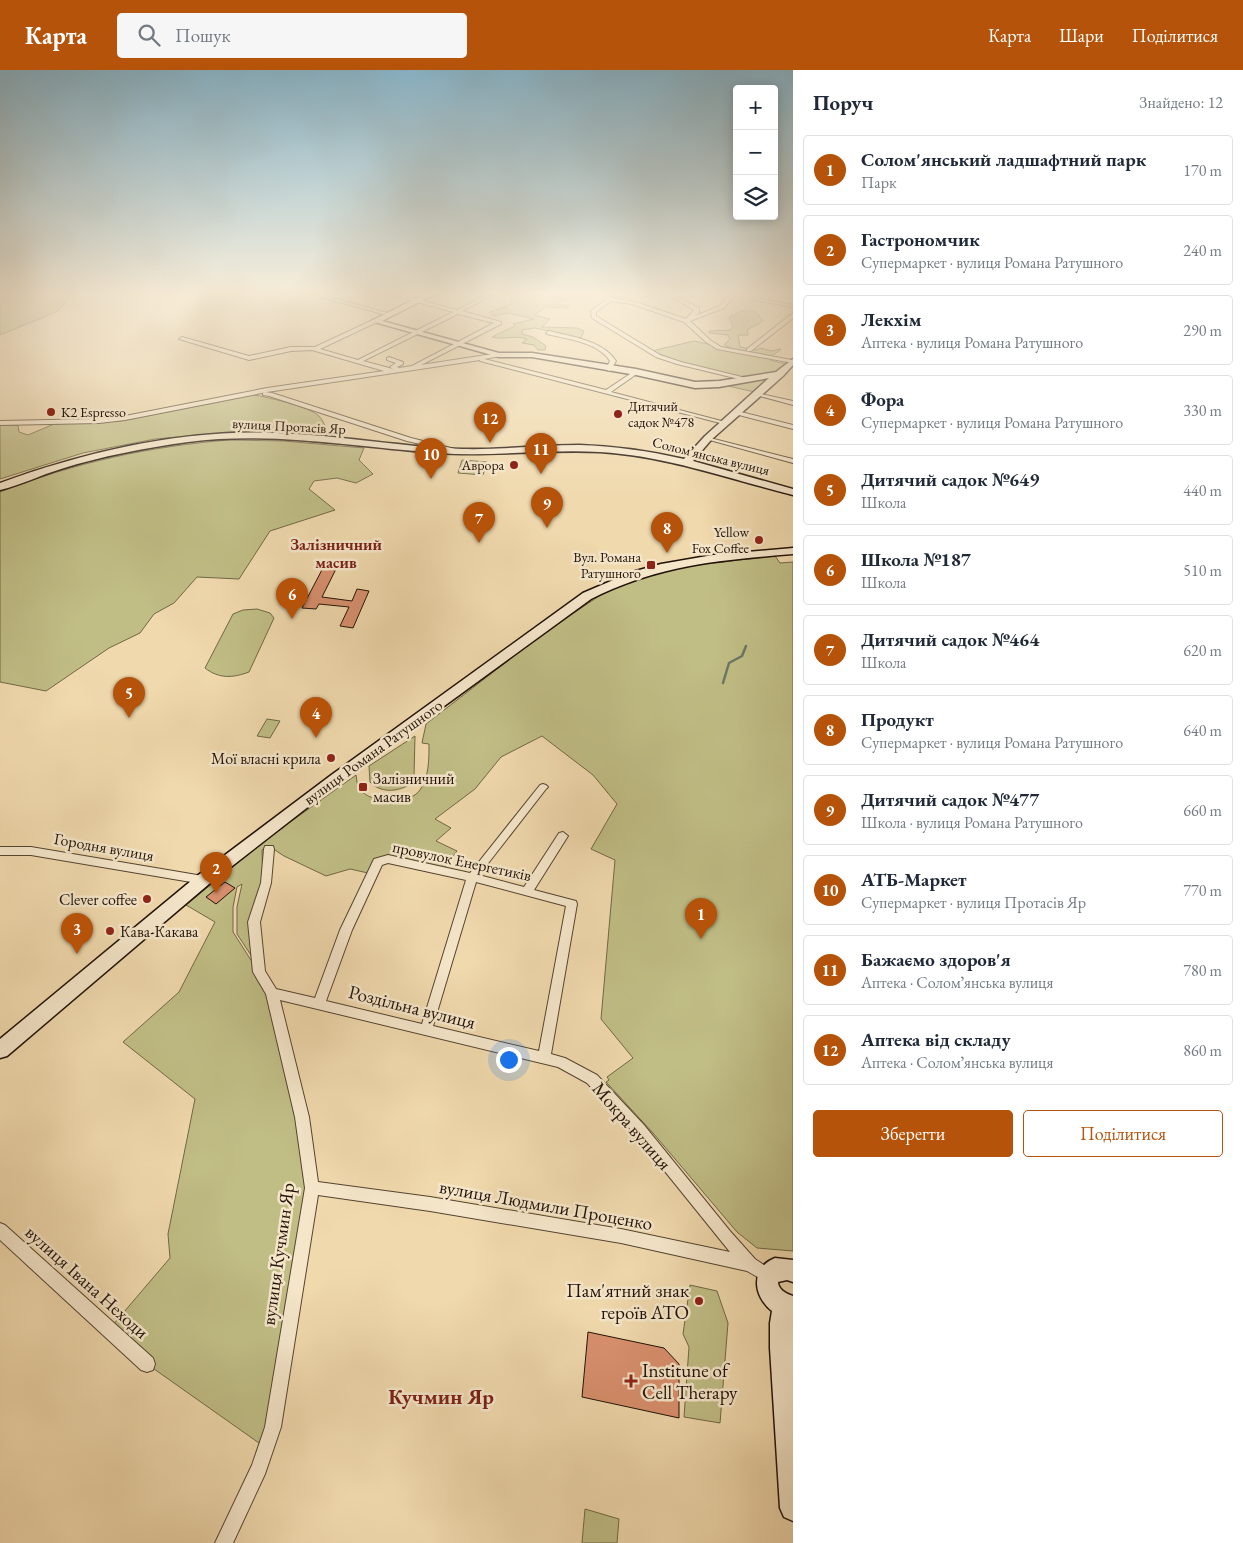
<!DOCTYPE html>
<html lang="uk">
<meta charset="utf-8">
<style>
:root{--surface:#fff;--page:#f6f6f7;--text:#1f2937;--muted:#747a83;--line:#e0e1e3;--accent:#b45309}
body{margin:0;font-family:"EB Garamond",serif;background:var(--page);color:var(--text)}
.controls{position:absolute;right:15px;top:15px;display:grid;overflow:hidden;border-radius:5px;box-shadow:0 2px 12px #0003}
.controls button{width:45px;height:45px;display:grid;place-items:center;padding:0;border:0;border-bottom:1px solid var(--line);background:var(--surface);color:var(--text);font:25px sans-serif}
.you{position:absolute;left:508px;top:989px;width:18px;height:18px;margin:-12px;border:4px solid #fff;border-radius:50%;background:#1a73e8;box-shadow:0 0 0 8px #1a73e833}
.badge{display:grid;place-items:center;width:32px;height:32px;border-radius:50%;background:var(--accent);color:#fff;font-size:16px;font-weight:700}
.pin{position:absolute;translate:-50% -41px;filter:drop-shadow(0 1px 2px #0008)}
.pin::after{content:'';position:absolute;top:26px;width:18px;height:15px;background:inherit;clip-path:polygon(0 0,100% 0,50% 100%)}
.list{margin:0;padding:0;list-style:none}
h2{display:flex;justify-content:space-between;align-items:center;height:65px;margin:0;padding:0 20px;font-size:21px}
h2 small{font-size:16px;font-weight:400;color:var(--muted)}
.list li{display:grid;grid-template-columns:32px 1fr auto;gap:15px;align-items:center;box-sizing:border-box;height:70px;margin:0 10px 10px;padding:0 10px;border:1px solid var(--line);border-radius:5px}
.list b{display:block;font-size:19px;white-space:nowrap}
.list p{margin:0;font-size:16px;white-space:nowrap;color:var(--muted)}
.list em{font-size:16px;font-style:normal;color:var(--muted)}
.actions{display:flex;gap:10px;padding:15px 20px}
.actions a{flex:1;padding:11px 0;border:1px solid var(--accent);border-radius:5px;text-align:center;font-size:18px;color:var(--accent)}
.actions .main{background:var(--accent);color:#fff}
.icon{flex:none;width:28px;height:28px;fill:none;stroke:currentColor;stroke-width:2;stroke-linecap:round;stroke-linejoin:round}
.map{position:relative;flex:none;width:793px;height:1473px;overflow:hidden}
header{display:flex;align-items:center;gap:30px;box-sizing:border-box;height:70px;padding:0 25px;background:var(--accent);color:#fff}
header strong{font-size:24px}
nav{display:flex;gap:28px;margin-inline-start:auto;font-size:18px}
.search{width:350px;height:45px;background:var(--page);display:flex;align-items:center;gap:12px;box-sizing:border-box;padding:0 18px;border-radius:5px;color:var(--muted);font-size:19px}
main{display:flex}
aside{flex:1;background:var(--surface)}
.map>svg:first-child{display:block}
.green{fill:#c0bd85;stroke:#706846}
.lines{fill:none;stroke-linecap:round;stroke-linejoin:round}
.stream{stroke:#6a7766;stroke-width:2.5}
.building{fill:#d9906e;stroke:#211207}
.street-casing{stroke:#554430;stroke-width:2}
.secondary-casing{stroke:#211207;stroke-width:3}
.street{fill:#f5e6ca;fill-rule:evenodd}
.secondary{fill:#f5e6ca;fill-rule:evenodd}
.poi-dot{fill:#8f2418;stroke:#f5e6ca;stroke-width:2}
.labels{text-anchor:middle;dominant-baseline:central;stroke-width:5;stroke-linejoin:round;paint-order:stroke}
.far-poi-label{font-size:14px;fill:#211207;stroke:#f5e6ca;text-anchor:end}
.far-street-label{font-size:14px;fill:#211207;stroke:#f5e6ca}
.far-quarter-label{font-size:16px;font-weight:bold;fill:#7a1f14;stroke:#f5e6ca}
.street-label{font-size:16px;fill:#211207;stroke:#f5e6ca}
.poi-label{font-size:16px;fill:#211207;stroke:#f5e6ca;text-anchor:end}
.near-street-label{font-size:19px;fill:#211207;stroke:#f5e6ca}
.near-poi-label{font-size:19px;fill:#211207;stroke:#f5e6ca;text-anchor:end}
.near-neighbourhood-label{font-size:21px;font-weight:bold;fill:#7a1f14;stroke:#f5e6ca}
</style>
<header>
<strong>Карта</strong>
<div class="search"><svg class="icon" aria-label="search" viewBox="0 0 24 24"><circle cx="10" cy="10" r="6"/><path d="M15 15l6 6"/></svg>Пошук</div>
<nav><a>Карта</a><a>Шари</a><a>Поділитися</a></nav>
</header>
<main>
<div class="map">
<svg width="793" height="1473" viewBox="0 0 793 1473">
<rect width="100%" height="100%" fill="#f0d9ad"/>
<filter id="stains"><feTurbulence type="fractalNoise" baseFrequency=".004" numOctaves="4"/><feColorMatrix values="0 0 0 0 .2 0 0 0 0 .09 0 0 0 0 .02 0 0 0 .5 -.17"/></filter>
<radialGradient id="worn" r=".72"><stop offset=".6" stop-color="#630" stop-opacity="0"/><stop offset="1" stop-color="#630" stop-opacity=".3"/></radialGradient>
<g class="green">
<polygon points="0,224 70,224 62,237 56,242 0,265"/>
<path d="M 506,224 L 540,224 L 541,226 L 567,228 L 555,234 L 569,236 L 568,238 L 547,237 L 534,245 L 550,249 L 542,257 L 577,258 L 584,261 L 581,268 L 535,258 L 522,260 L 522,264 L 533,267 L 546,276 L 545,280 L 538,280 L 534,275 L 522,273 L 527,269 C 514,265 504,270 492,267 L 515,256 L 513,254 L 534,249 L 509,243 L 493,246 L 490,242 L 505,237 L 512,232 L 510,226 Z"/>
<polygon points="741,241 755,241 763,251 747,260 748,265 738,265 740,277 756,280 760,278 771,281 781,279 772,286 733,279 724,275 730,269 728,265 709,263 709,261 731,260 733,256 729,248"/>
<polygon points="694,271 771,288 770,290 786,294 777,303 746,308 680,292 652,281"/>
<polygon points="780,304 759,323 719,314"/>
<path d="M 254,325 C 267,327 310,337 319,346 C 323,350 326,358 328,363 L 232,362 L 155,369 L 83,383 L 0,409 L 0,355 L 18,355 L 19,362 L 28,365 L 54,354 L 121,351 Z"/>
<path d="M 229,370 L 283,371 L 364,378 L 359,390 L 373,404 L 356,413 L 337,408 L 314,411 L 309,419 L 335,440 L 270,461 L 239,509 L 197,507 L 174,533 L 154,544 L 140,563 L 109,578 L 46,621 L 0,612 L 0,422 C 72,393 152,376 229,370 Z"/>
<polygon points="462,390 487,392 483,405 458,403"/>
<path d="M 775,486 L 780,493 L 793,492 L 793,1181 L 757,1178 L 737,1162 L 653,1063 L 606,1012 L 609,1010 L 607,1007 L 633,988 L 601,949 L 615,790 L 591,779 L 617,734 L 593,705 L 542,666 L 501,687 L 475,719 L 435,749 L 451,758 L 436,771 L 457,781 L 443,800 L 387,787 L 368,803 L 350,799 L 326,806 L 284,786 L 269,776 L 262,780 L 263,813 L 251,852 L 258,896 L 237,864 L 237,837 L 242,814 L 237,817 L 233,837 L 233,862 L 272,923 L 312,1118 L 266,1378 L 147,1294 L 112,1256 L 170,1188 L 168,1164 L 195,1029 L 123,972 L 179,922 L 215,852 L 186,835 L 272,765 L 356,705 L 358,718 C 362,721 366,726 371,727 C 384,732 411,733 420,720 C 429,707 429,690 429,674 L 422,673 L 426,654 L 541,565 L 614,516 L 685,496 Z"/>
<path d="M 257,539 L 270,543 L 274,548 L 249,602 C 233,608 219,609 205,598 L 233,544 L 243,540 Z"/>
<polygon points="267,649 280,651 270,668 257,666"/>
<path d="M 415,666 L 414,706 L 409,715 C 397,722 380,723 370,712 L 369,696 Z"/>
<polygon points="690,1215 717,1221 728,1253 720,1353 684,1347 689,1277 683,1264"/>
<polygon points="585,1439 619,1449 617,1473 582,1473"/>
</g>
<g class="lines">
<polyline class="stream" points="723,613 729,593 742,586 746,576"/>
</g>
<g class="building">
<polygon points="325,494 338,495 322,527 352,531 357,519 369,521 353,558 340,556 349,537 319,534 316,539 302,538"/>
<polygon points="225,812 235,818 216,834 206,827"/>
<polygon points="588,1262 664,1278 679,1294 679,1348 582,1327"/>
</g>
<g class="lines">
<defs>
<g id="street">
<polygon points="311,224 318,224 391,244 386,245"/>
<path d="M 389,224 L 396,224 L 457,240 L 489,224 L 495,224 L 462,241 L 501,252 L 501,254 L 421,295 L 499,283 L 501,284 L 501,286 L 484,289 L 606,320 L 636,300 L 638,301 L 638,303 L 611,322 L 729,353 L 724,354 L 480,291 L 480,290 L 267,322 L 125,350 L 99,353 L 0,355 L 0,351 L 99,349 L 125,346 L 267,318 L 384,301 L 312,280 L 291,281 L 249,290 L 179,269 L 182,267 L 249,286 L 291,277 L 315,277 L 373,250 L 377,250 L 377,252 L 320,279 L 358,290 L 453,242 ZM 458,244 L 494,253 L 412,296 L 399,298 L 397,297 L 403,294 L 403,292 L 389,287 L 387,288 L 387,290 L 396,293 L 390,297 L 393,299 L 363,291 Z"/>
<polygon points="605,224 609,224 612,228 635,232 686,249 694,240 667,224 672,224 699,238 699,243 695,246 720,236 731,224 736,224 724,238 690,251 710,270 721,277 792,290 793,293 717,279 706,272 684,252 632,234 611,231 596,242 596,246 660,285 681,292 750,309 747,311 677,294 656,287 592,248 591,241 607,229"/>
<polygon points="777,224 793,226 793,228 777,225"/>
<polygon points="756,228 793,235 793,237 754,230"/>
<polygon points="793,243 793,248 751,281 747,281 747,279"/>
<path d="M 549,261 C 572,267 602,270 616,291 L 611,300 L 609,301 L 606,299 L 610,291 C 598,272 567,269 547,264 L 546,263 Z"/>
<polygon points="265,322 272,323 411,368 459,380 456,382 407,371 269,326 263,325 263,323"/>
<polygon points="756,323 793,331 793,335 756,325"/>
<polygon points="737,341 793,355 793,359 735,344 734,343"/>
<polygon points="706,367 793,389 793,393 706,369"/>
<path d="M 543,714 L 546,715 L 548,717 L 546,719 L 479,805 L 524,817 L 559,763 L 563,762 L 568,766 L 534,820 L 576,831 L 577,834 L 551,984 L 565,988 L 597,1005 L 644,1055 L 730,1161 L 755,1189 L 773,1201 L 775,1206 L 773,1211 L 768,1213 L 747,1201 L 621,1173 L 430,1141 L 318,1125 L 281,1357 L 265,1404 L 233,1473 L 215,1473 L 252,1395 L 265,1357 L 305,1118 L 295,1047 L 266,924 L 253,902 L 248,852 L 261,813 L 264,779 L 265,776 L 273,776 L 274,779 L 271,813 L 260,852 L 265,901 L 276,919 L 315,928 L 340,860 L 374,789 L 388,785 L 470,803 L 540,715 ZM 388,793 L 466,810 L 422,954 L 326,931 L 352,860 L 382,795 ZM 476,812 L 566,836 L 539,981 L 433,956 ZM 280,930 L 558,997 L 587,1013 L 634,1063 L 730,1182 L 621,1159 L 430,1127 L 318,1112 L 309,1047 Z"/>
<polygon points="0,777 31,777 203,806 207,807 208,810 207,813 203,814 31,785 0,785"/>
<polygon points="0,1153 5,1155 153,1288 155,1294 153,1300 147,1302 141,1300 0,1170"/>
</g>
<g id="secondary">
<path d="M 425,224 L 435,224 L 382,251 L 499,283 L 532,283 L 636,299 L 695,312 L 719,311 L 776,302 L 793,289 L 793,295 L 783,306 L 711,370 L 693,391 L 793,419 L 793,425 C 729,409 667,386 600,382 C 546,379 492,387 438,383 C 355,377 272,361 188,372 C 145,378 102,386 61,399 C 41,405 21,415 0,420 L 0,413 C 88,381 183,359 277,363 C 339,365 400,377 462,379 C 501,380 540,375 579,375 C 614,376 649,381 684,389 L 705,366 L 769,308 L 719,317 L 695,318 L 636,305 L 532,287 L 499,287 L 371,251 Z"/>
<path d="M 793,478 L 793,484 C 720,490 658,495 591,529 L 340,712 L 209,814 L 7,986 L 0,988 L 0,969 L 197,806 L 330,706 L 583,523 L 632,502 L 661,494 L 713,485 Z"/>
<path d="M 775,1188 L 793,1190 L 793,1212 L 787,1210 L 778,1212 C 778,1219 786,1224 793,1226 L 793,1451 L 784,1447 L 780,1438 L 770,1278 L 770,1253 L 772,1241 C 753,1226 750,1198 775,1188 Z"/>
</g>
</defs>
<use href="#street" class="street-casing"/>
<use href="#secondary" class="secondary-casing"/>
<use href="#street" class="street"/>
<use href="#secondary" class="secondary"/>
</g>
<linearGradient id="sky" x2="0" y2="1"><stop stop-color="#89b7cd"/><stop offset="0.52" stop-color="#f8eeda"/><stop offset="1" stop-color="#f8eeda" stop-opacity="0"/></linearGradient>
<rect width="793" height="430" fill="url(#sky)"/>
<g class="poi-dot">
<circle cx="51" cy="342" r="5"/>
<circle cx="618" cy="344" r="5"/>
<circle cx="514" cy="395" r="5"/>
<circle cx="759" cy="470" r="5"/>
<rect x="646" y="490" width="10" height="10" rx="2.5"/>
<circle cx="331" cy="688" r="5"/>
<rect x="358" y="712" width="10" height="10" rx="2.5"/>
<circle cx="147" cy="829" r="5"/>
<circle cx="110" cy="861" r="5"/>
<circle cx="699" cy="1231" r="5"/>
<path d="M628.5 1303.5h5v5h5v5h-5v5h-5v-5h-5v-5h5z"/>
</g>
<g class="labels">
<g class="far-poi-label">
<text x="628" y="336" text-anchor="start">Дитячий<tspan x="628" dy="16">садок №478</tspan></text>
<text x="61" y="342" text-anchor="start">K2 Espresso</text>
<text x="504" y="395">Аврора</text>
<text x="749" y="462">Yellow<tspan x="749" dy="16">Fox Coffee</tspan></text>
<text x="641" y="487">Вул. Романа<tspan x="641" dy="16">Ратушного</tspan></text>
</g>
<g class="far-street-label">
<text transform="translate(289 356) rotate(3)">вулиця Протасів Яр</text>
<text transform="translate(711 386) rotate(14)">Соломʼянська вулиця</text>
</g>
<g class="far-quarter-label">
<text x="336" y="474">Залізничний<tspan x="336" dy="18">масив</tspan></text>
</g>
<g class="street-label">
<text transform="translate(373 682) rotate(-36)">вулиця Романа Ратушного</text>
<text transform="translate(104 777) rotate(10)">Городня вулиця</text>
<text transform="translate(462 791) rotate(12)">провулок Енергетиків</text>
</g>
<g class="poi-label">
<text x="321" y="688">Мої власні крила</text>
<text x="373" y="708" text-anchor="start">Залізничний<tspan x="373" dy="18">масив</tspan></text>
<text x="137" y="829">Clever coffee</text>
<text x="120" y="861" text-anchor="start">Кава-Какава</text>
</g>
<g class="near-street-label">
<text transform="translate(412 937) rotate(14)">Роздільна вулиця</text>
<text transform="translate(632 1056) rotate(49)">Мокра вулиця</text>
<text transform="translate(546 1135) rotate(10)">вулиця Людмили Проценко</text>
<text transform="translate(278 1184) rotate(-82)">вулиця Кучмин Яр</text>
<text transform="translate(87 1212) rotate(42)">вулиця Івана Неходи</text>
</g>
<g class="near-poi-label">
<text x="689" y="1220">Пам'ятний знак<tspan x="689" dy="22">героїв АТО</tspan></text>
<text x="642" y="1300" text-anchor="start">Institune of<tspan x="642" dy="22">Cell Therapy</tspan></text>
</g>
<g class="near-neighbourhood-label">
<text x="441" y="1326">Кучмин Яр</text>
</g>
</g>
<rect width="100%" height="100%" filter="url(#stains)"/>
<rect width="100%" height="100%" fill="url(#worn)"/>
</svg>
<div class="controls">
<button>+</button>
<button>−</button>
<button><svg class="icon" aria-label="layers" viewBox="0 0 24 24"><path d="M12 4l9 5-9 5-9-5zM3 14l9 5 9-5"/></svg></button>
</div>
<div class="you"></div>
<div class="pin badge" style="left:701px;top:869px">1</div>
<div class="pin badge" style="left:216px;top:823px">2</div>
<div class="pin badge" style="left:77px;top:884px">3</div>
<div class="pin badge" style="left:316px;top:668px">4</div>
<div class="pin badge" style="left:129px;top:648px">5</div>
<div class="pin badge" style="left:292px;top:549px">6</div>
<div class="pin badge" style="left:479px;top:473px">7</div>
<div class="pin badge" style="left:667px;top:483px">8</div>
<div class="pin badge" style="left:547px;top:458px">9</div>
<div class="pin badge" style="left:431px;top:409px">10</div>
<div class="pin badge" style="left:541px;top:404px">11</div>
<div class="pin badge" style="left:490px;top:373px">12</div>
</div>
<aside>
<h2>Поруч<small>Знайдено: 12</small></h2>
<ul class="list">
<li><span class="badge">1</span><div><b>Солом'янський ладшафтний парк</b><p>Парк</p></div><em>170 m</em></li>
<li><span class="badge">2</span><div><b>Гастрономчик</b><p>Супермаркет · вулиця Романа Ратушного</p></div><em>240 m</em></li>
<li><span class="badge">3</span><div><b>Лекхім</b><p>Аптека · вулиця Романа Ратушного</p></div><em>290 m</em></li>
<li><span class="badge">4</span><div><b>Фора</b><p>Супермаркет · вулиця Романа Ратушного</p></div><em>330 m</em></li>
<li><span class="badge">5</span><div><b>Дитячий садок №649</b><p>Школа</p></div><em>440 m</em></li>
<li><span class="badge">6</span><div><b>Школа №187</b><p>Школа</p></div><em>510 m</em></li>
<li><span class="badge">7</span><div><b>Дитячий садок №464</b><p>Школа</p></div><em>620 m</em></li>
<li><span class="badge">8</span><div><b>Продукт</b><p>Супермаркет · вулиця Романа Ратушного</p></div><em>640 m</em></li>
<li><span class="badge">9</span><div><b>Дитячий садок №477</b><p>Школа · вулиця Романа Ратушного</p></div><em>660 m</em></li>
<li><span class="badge">10</span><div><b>АТБ-Маркет</b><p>Супермаркет · вулиця Протасів Яр</p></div><em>770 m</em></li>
<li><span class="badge">11</span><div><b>Бажаємо здоров'я</b><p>Аптека · Соломʼянська вулиця</p></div><em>780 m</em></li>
<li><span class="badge">12</span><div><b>Аптека від складу</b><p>Аптека · Соломʼянська вулиця</p></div><em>860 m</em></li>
</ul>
<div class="actions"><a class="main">Зберегти</a><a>Поділитися</a></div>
</aside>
</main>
